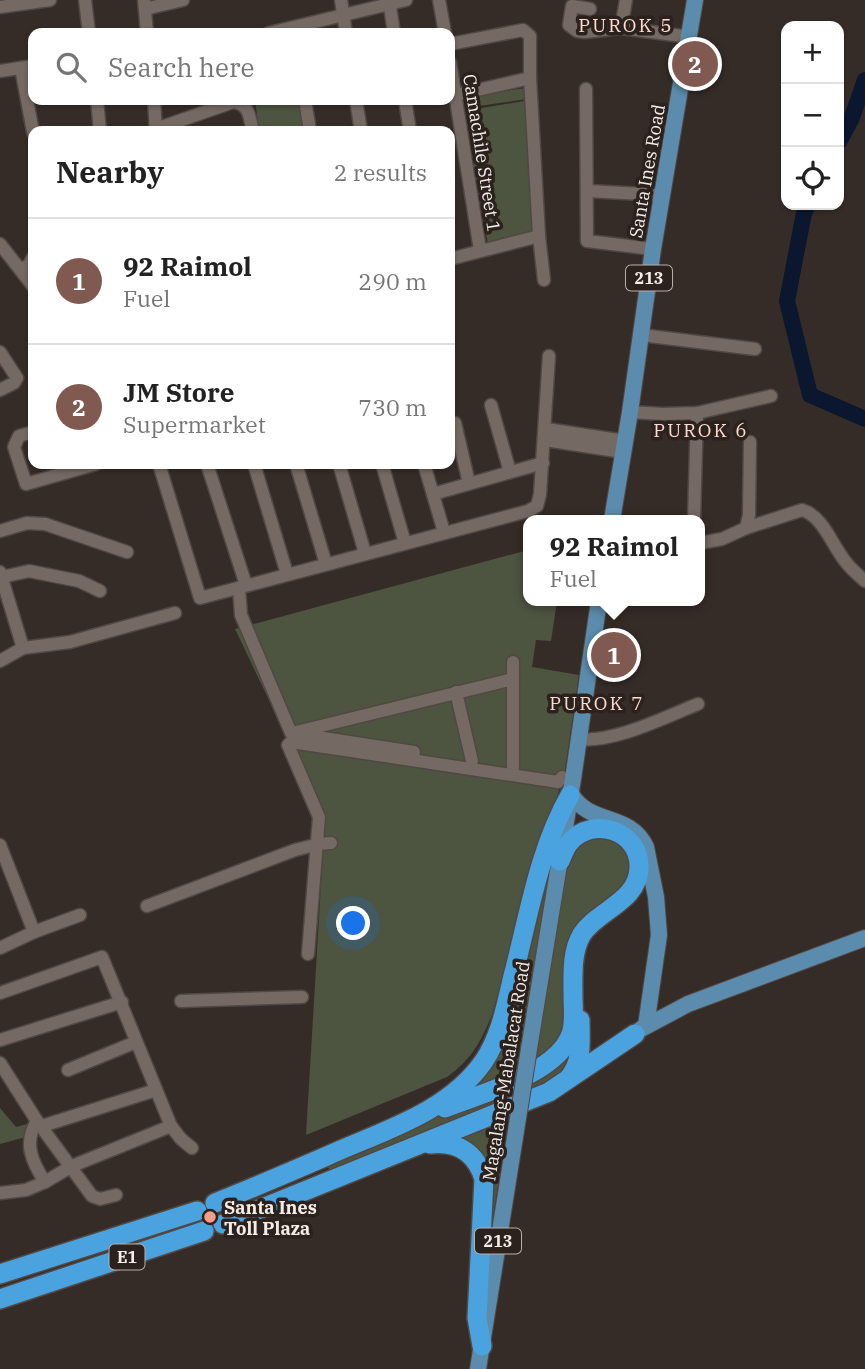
<!DOCTYPE html>
<meta charset="utf-8">
<style>
:root{--surface:#fff;--page:#f2f2f2;--text:#222;--muted:#767676;--line:#e0e0e0;--accent:#805a50}
body{margin:0;font-family:"IBM Plex Serif",serif;background:var(--page);color:var(--text)}
.controls{position:absolute;right:21px;top:21px;display:grid;overflow:hidden;border-radius:14px;box-shadow:0 2px 5px #0004}
.controls button{width:63px;height:63px;display:grid;place-items:center;padding:0;border:0;border-bottom:2px solid var(--line);background:var(--surface);color:var(--text);font:35px sans-serif}
.you{position:absolute;left:354px;top:924px;width:24px;height:24px;margin:-18px;border:5px solid #fff;border-radius:50%;background:#1a73e8;box-shadow:0 0 0 10px #1a73e833}
.badge{display:grid;place-items:center;width:46px;height:46px;border-radius:50%;background:var(--accent);color:#fff;font-size:23px;font-weight:700}
.pin{position:absolute;translate:-50% -50%;border:4px solid #fff;box-shadow:0 2px 7px #0006}
.popup{position:absolute;left:523px;top:515px;width:182px;height:91px;box-sizing:border-box;display:grid;place-content:center;border-radius:14px;background:var(--surface);filter:drop-shadow(0 2px 5px #0005);font-size:23px;white-space:nowrap;color:var(--muted)}
.popup b{font-size:26px;color:var(--text)}
.popup::after{content:'';position:absolute;left:50%;top:100%;margin-left:-14px;border:14px solid transparent;border-top-color:var(--surface)}
.list{margin:0;padding:0;list-style:none}
h2{display:flex;justify-content:space-between;align-items:center;height:91px;margin:0;padding:0 28px;font-size:30px}
h2 small{font-size:23px;font-weight:400;color:var(--muted)}
.list li{display:grid;grid-template-columns:46px 1fr auto;gap:21px;align-items:center;box-sizing:border-box;height:126px;padding:0 28px;border-top:2px solid var(--line)}
.list b{display:block;font-size:26px;white-space:nowrap}
.list p{margin:0;font-size:23px;white-space:nowrap;color:var(--muted)}
.list em{font-size:23px;font-style:normal;color:var(--muted)}
.icon{flex:none;width:38px;height:38px;fill:none;stroke:currentColor;stroke-width:2;stroke-linecap:round;stroke-linejoin:round}
.map{position:relative;flex:none;width:865px;height:1369px;overflow:hidden}
.search{position:absolute;background:var(--surface);box-shadow:0 2px 5px #0004;left:28px;top:28px;width:427px;height:77px;display:flex;align-items:center;gap:18px;box-sizing:border-box;padding:0 24px;border-radius:14px;color:var(--muted);font-size:26px}
.panel{position:absolute;background:var(--surface);box-shadow:0 2px 5px #0004;left:28px;top:126px;width:427px;height:343px;border-radius:14px}
.map>svg:first-child{display:block}
.green{fill:#4d5440}
.lines{fill:none;stroke-linecap:round;stroke-linejoin:round}
.river{stroke:#0b172f;stroke-width:16}
.minor-casing{stroke:#514844;stroke-width:15}
.major-casing{stroke:#514844;stroke-width:18}
.highway-casing{stroke:#514844;stroke-width:22}
.minor{stroke:#756963;stroke-width:12}
.major{stroke:#5b8cad;stroke-width:16}
.highway{stroke:#4aa3de;stroke-width:19}
.major-bridge-casing{stroke:#514844;stroke-width:18;stroke-linecap:butt}
.major-bridge{stroke:#5b8cad;stroke-width:16}
.poi-dot{fill:#f49e89;stroke:#2c221d;stroke-width:2.5}
.labels{text-anchor:middle;dominant-baseline:central;stroke-width:7;stroke-linejoin:round;paint-order:stroke}
.shield{fill:#2c221d;stroke:#b7afab;stroke-width:2}
.shield-label{font-size:16px;font-weight:bold;fill:#f3ece8}
.street-label{font-size:18px;fill:#f3ece8;stroke:#2c221d}
.poi-label{font-size:18px;font-weight:bold;fill:#f3ece8;stroke:#2c221d;text-anchor:start}
.neighbourhood-label{font-size:19px;letter-spacing:2px;fill:#fcdad1;stroke:#2c221d}
</style>
<div class="map">
<svg width="865" height="1369" viewBox="0 0 865 1369">
<rect width="100%" height="100%" fill="#362c27"/>
<g class="green">
<polygon points="526,88 527,99 465,108 463,97"/>
<polygon points="255,100 302,100 307,131 259,131"/>
<polygon points="530,100 537,242 490,255 464,111"/>
<path d="M 528,550 L 528,601 L 557,601 L 551,641 L 536,640 L 532,667 L 579,675 L 565,770 L 492,1015 C 480,1043 472,1059 447,1077 L 306,1135 L 325,817 L 235,629 Z"/>
<polygon points="557,827 517,1073 486,1086 464,1088 478,1073"/>
<polygon points="597,831 627,845 632,879 588,920 566,1033 530,1068 569,851"/>
<polygon points="578,1039 562,1078 330,1171 328,1167 362,1145 562,1062 571,1053"/>
<polygon points="0,1108 16,1127 27,1124 26,1137 0,1144"/>
<polygon points="509,1118 489,1242 487,1206 460,1138"/>
</g>
<g class="lines">
<g class="river">
<polyline points="839,142 851,120 865,80"/>
<polyline points="808,205 804,213 787,301 810,395 865,419"/>
</g>
<defs>
<g id="minor">
<polyline points="85,0 89,33"/>
<polyline points="144,0 147,33"/>
<polyline points="341,0 346,33"/>
<polyline points="389,0 394,33"/>
<polyline points="439,0 445,33"/>
<polyline points="0,7 50,0"/>
<polyline points="145,9 183,0"/>
<polyline points="590,9 572,6 569,25 577,31 585,32 621,28 690,37"/>
<polyline points="621,28 626,0"/>
<polyline points="269,33 406,0"/>
<polyline points="450,44 523,30 530,36 530,78 539,236 544,280"/>
<polyline points="450,62 480,250"/>
<polyline points="21,68 33,132"/>
<polyline points="0,71 33,66"/>
<polyline points="586,89 587,241 653,249"/>
<polyline points="456,95 530,78"/>
<polyline points="97,100 100,131"/>
<polyline points="154,100 156,131"/>
<polyline points="305,100 310,131"/>
<polyline points="356,100 361,131"/>
<polyline points="405,100 410,131"/>
<path d="M 156,129 L 233,102 C 250,104 249,117 253,131"/>
<polyline points="588,191 661,195"/>
<polyline points="0,244 33,286"/>
<polyline points="450,259 539,236"/>
<polyline points="22,269 29,265 33,257"/>
<polyline points="641,335 755,349"/>
<polyline points="0,352 17,378 14,383 0,390"/>
<polyline points="491,405 510,472"/>
<polyline points="630,412 663,414 697,413 771,396"/>
<polyline points="455,423 469,483"/>
<polyline points="546,429 625,441"/>
<polyline points="33,432 19,436 14,447 26,484 96,464"/>
<polyline points="545,440 623,452"/>
<polyline points="159,464 200,598 528,511 537,506 540,494 549,356"/>
<polyline points="207,464 246,585"/>
<polyline points="254,464 287,574"/>
<polyline points="296,464 326,564"/>
<polyline points="339,464 365,553"/>
<polyline points="382,464 405,543"/>
<polyline points="424,464 444,532"/>
<polyline points="433,494 543,463"/>
<polyline points="694,520 697,413"/>
<path d="M 746,528 L 802,510 C 823,516 832,545 845,561 C 850,568 858,575 865,581"/>
<polyline points="0,531 27,523 45,524 127,552"/>
<polyline points="700,543 722,539 746,528 749,515 750,442"/>
<polyline points="0,572 23,648"/>
<polyline points="2,577 29,571 79,581 100,591"/>
<polyline points="239,588 241,615 291,733 414,752"/>
<polyline points="0,661 23,648 70,642 175,613"/>
<polyline points="456,692 472,761"/>
<polyline points="296,732 513,679"/>
<path d="M 579,739 C 614,743 665,717 698,704"/>
<polyline points="513,768 513,662"/>
<polyline points="0,845 34,932 80,915"/>
<polyline points="147,906 295,850 319,844 331,843"/>
<polyline points="0,948 34,932"/>
<polyline points="308,954 319,817 288,745 291,742 558,782 562,777"/>
<polyline points="0,993 102,957 171,1126 181,1139 192,1148"/>
<polyline points="181,1001 302,997"/>
<polyline points="0,1040 122,1002"/>
<polyline points="0,1063 37,1121 92,1196 100,1199 116,1195"/>
<polyline points="68,1070 136,1042"/>
<polyline points="42,1126 156,1090"/>
<polyline points="45,1182 72,1166 171,1126"/>
<path d="M 0,1193 L 26,1190 L 45,1182 C 32,1162 23,1143 37,1121"/>
</g>
<g id="major">
<polyline points="612,520 630,412 653,249 695,0"/>
<path d="M 570,792 C 589,827 629,811 646,847 L 656,897 L 659,935 L 646,1026"/>
<polyline points="641,1029 688,1004 865,938"/>
<polyline points="529,1049 573,779 599,601"/>
<polyline points="478,1369 515,1137"/>
</g>
<g id="highway">
<path d="M 569,1078 C 583,1061 580,1041 580,1020"/>
<path d="M 445,1108 C 482,1093 557,1074 571,1034 C 575,1023 573,1009 573,997 C 573,977 571,952 582,934 C 598,910 639,901 639,867 C 640,831 593,815 570,842 C 565,847 563,855 560,861"/>
<path d="M 430,1144 C 457,1141 476,1152 484,1179 L 477,1318 L 482,1346"/>
<path d="M 215,1203 C 253,1188 290,1172 327,1156 C 382,1131 448,1113 484,1061 C 501,1035 506,1005 513,976 C 529,915 539,849 570,795"/>
<polyline points="223,1224 549,1092 635,1034"/>
<polyline points="0,1274 197,1211"/>
<polyline points="0,1299 204,1231"/>
</g>
</defs>
<use href="#minor" class="minor-casing"/>
<use href="#major" class="major-casing"/>
<use href="#highway" class="highway-casing"/>
<use href="#minor" class="minor"/>
<use href="#major" class="major"/>
<use href="#highway" class="highway"/>
<defs>
<polyline id="major-bridge" points="515,1137 529,1049"/>
</defs>
<use href="#major-bridge" class="major-bridge-casing"/>
<use href="#major-bridge" class="major-bridge"/>
</g>
<circle class="poi-dot" cx="210" cy="1217" r="7"/>
<g class="labels">
<g class="shield">
<rect x="626" y="265.5" width="46" height="25" rx="5"/>
<rect x="475" y="1228.5" width="46" height="25" rx="5"/>
<rect x="109.5" y="1244.5" width="35" height="25" rx="5"/>
</g>
<g class="shield-label">
<text x="649" y="278">213</text>
<text x="498" y="1241">213</text>
<text x="127" y="1257">E1</text>
</g>
<g class="street-label">
<text transform="translate(482 153) rotate(81)">Camachile Street 1</text>
<text transform="translate(647 171) rotate(-80)">Santa Ines Road</text>
<text transform="translate(506 1071) rotate(-81)">Magalang-Mabalacat Road</text>
</g>
<g class="poi-label">
<text x="224" y="1207">Santa Ines<tspan x="224" dy="21">Toll Plaza</tspan></text>
</g>
<g class="neighbourhood-label">
<text x="626" y="25">PUROK 5</text>
<text x="701" y="430">PUROK 6</text>
<text x="597" y="703">PUROK 7</text>
</g>
</g>
</svg>
<div class="controls">
<button>+</button>
<button>−</button>
<button><svg class="icon" aria-label="locate" viewBox="0 0 24 24"><circle cx="12" cy="12" r="6"/><path d="M12 2v4M12 18v4M2 12h4M18 12h4"/></svg></button>
</div>
<div class="you"></div>
<div class="pin badge" style="left:614px;top:655px">1</div>
<div class="popup"><b>92 Raimol</b>Fuel</div>
<div class="pin badge" style="left:695px;top:64px">2</div>
<div class="search"><svg class="icon" aria-label="search" viewBox="0 0 24 24"><circle cx="10" cy="10" r="6"/><path d="M15 15l6 6"/></svg>Search here</div>
<section class="panel">
<h2>Nearby<small>2 results</small></h2>
<ul class="list">
<li><span class="badge">1</span><div><b>92 Raimol</b><p>Fuel</p></div><em>290 m</em></li>
<li><span class="badge">2</span><div><b>JM Store</b><p>Supermarket</p></div><em>730 m</em></li>
</ul>
</section>
</div>
